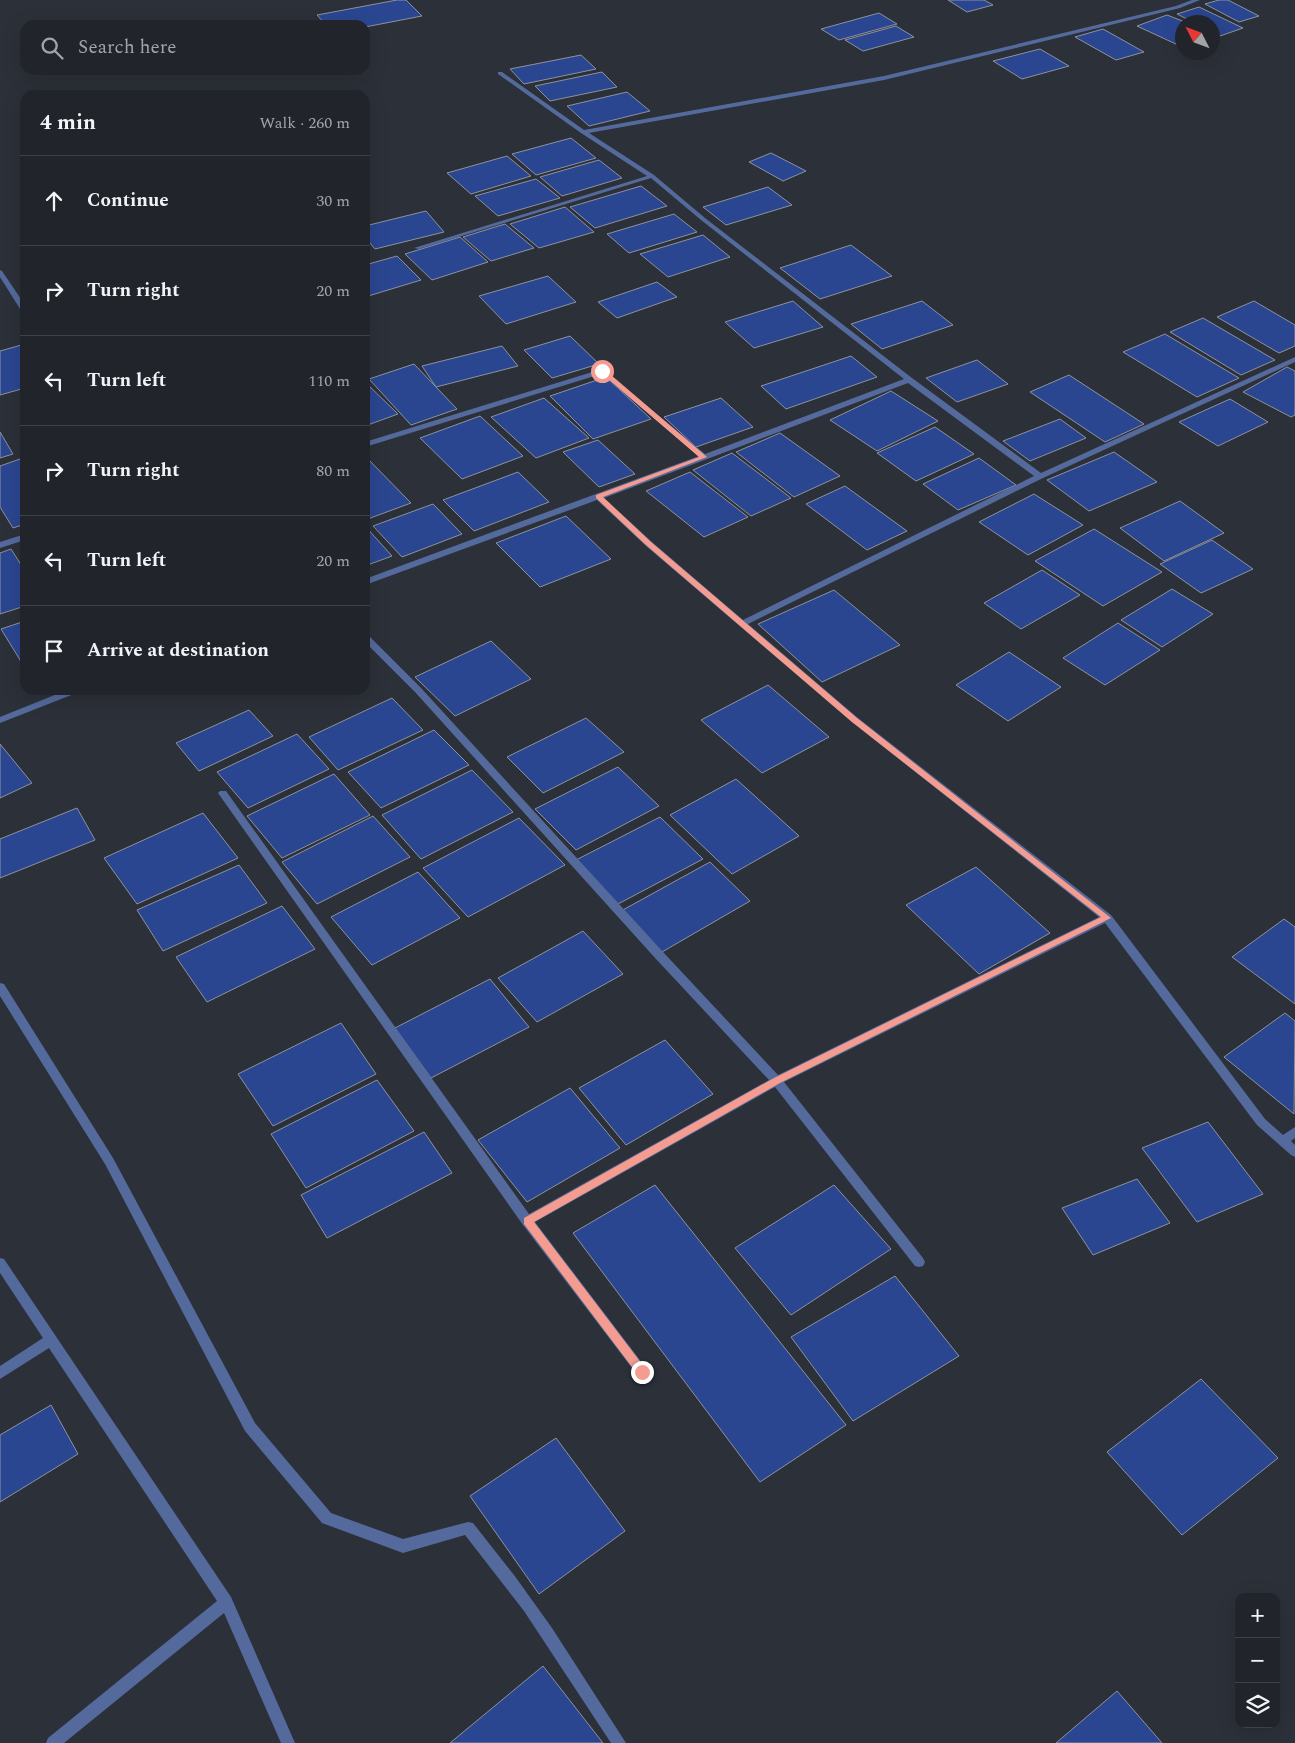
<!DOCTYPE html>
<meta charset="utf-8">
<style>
:root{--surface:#21242a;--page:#292c32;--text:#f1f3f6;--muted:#a2a4a8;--line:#3e4147}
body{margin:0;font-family:Spectral,serif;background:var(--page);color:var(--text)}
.controls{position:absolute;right:15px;bottom:15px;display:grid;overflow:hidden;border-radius:10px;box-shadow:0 5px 20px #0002}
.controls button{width:45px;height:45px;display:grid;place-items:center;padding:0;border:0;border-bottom:1px solid var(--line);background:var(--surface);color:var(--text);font:25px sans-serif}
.compass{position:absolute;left:1175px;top:15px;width:45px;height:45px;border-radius:50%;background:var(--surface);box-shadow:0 5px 20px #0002;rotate:312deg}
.stop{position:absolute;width:15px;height:15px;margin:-11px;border:4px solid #f59c90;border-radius:50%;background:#fff}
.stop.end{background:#f59c90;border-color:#fff;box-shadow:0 1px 5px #0008}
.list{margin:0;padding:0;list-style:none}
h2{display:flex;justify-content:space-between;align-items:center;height:65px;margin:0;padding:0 20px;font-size:21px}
h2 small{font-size:16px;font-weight:400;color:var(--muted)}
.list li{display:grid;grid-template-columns:32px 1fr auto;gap:15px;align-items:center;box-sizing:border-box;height:90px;padding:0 20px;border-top:1px solid var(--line)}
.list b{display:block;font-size:19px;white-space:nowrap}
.list em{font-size:16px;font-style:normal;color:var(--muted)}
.icon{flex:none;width:28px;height:28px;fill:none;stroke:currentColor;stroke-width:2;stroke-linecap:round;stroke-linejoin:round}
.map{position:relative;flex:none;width:1295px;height:1743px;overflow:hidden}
.search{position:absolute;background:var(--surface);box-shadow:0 5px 20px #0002;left:20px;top:20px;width:350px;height:55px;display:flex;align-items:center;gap:12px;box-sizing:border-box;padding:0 18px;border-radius:15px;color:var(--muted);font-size:19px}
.panel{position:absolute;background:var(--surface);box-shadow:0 5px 20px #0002;left:20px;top:90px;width:350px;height:605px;border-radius:15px}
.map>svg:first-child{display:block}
.building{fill:#2b4691;stroke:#8d929c}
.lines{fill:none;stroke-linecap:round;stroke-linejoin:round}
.minor{fill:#546a9d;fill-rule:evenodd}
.route{fill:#f59c90}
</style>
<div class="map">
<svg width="1295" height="1743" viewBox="0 0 1295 1743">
<rect width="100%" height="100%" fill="#2c3038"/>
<g class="building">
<polygon points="397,0 406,0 422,16 365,27 365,25 326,25 317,15"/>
<polygon points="948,0 984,0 993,5 967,12"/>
<polygon points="1219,0 1228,0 1259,16 1239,22 1205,4"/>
<polygon points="1199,7 1243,28 1220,36 1212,32 1212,22 1193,22 1177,14"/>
<polygon points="879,13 897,24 839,40 821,29"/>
<polygon points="1167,15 1185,22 1182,22 1182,43 1178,45 1137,26"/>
<polygon points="896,26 914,37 863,51 845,40"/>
<polygon points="1103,29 1144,52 1116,60 1075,37"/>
<polygon points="1040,49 1069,66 1022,79 993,61"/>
<polygon points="581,55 596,69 524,84 510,69"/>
<polygon points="602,72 617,87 550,101 535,86"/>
<polygon points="627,92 650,111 589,126 567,106"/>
<polygon points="571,138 596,158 536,175 512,154"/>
<polygon points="771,153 806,171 783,181 749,162"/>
<polygon points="507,156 531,176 471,194 447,173"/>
<polygon points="599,160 622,178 562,196 540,177"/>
<polygon points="536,179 560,198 498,216 475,196"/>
<polygon points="641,186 667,206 595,228 570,207"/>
<polygon points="768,187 792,205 726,225 703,207"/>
<polygon points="565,207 594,232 539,248 510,224"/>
<polygon points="426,211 444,232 375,249 365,237 365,226"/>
<polygon points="674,214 697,232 629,253 607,234"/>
<polygon points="505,224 534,248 491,261 463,237"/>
<polygon points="703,235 730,257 668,277 640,254"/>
<polygon points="460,237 488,262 432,280 405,254"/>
<polygon points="851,245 892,276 820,299 780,268"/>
<polygon points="397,256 421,280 365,297 365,265"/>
<polygon points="548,276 576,302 506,324 479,296"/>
<polygon points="657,282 677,297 617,318 598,302"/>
<polygon points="793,301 823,327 754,348 725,322"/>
<polygon points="922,301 953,325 882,349 851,324"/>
<polygon points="1254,301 1295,325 1295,346 1279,353 1217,317"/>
<polygon points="1203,318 1275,360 1241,375 1170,332"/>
<polygon points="1165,334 1239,378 1197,397 1123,352"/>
<polygon points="570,336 599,364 552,378 524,350"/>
<polygon points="25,344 25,388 0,395 0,351"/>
<polygon points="502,346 518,366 436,387 422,366"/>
<polygon points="851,356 877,377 786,409 761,386"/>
<polygon points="977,360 1008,384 957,402 926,378"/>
<polygon points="414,364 457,409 411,425 369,379"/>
<polygon points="1287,367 1295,371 1295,415 1291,417 1243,392"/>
<polygon points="1069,375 1144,424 1105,442 1030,392"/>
<polygon points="606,377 651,419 593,439 550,396"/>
<polygon points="365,382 398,414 365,426"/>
<polygon points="891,391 938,421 877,451 830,420"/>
<polygon points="544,398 589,438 536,458 491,417"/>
<polygon points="721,398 753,427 696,447 664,417"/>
<polygon points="1230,399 1268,422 1218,446 1179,422"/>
<polygon points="480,416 523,456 462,479 420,438"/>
<polygon points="1060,419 1086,438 1030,461 1003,441"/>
<polygon points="935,427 974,454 916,481 877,453"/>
<polygon points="0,432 13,454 0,458"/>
<polygon points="780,433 840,476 794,497 736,452"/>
<polygon points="598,440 635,474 599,487 563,452"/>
<polygon points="1114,452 1157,482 1089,511 1047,480"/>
<polygon points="732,453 791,498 751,516 693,470"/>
<polygon points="365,456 411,503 365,520"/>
<polygon points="979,458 1016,485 958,510 923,484"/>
<polygon points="20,459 25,466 25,524 13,528 0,507 0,466"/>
<polygon points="518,472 549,502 474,531 443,500"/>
<polygon points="690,472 748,517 704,537 646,491"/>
<polygon points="845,486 907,531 867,550 806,504"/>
<polygon points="1034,494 1083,525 1028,555 979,522"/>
<polygon points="1180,501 1224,533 1164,561 1120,528"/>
<polygon points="433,504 462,534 402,557 373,526"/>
<polygon points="566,516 611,559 540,587 496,543"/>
<polygon points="365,526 392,556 365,566"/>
<polygon points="1094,529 1162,572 1103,606 1035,561"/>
<polygon points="1212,540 1253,569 1201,593 1160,564"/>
<polygon points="11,549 25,571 25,606 0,614 0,553"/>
<polygon points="1042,570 1080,595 1021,629 984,603"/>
<polygon points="1172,589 1213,614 1162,647 1121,620"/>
<polygon points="834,590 900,645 822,682 758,624"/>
<polygon points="25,621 25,668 1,629"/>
<polygon points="1118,623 1160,650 1105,685 1063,658"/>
<polygon points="491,641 531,679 455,716 415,677"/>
<polygon points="1009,652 1061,687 1008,721 956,685"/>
<polygon points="768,685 829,737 762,773 701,720"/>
<polygon points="392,698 423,730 338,770 309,737"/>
<polygon points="249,710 273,736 199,771 176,743"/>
<polygon points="586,718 624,752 543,793 507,757"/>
<polygon points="434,730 469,765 381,808 348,772"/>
<polygon points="297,734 329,769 248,808 217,772"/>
<polygon points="0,744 32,783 0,798"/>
<polygon points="618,767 659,806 576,850 535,809"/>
<polygon points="472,770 513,812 421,859 382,815"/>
<polygon points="334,774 370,815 282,858 247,816"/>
<polygon points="736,779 799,836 732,874 670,815"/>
<polygon points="77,808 95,840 0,878 0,839"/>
<polygon points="203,813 238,858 137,904 104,858"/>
<polygon points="373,816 410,857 317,904 282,862"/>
<polygon points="660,817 703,859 618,904 576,860"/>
<polygon points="519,818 565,865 468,917 423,868"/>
<polygon points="710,862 750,901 662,952 621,911"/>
<polygon points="239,865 267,903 163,951 137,910"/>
<polygon points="976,867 1050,933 979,974 906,905"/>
<polygon points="418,872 460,918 372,965 331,917"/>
<polygon points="282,906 315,949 207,1002 176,957"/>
<polygon points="1284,919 1295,927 1295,1004 1232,957"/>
<polygon points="583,931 623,974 537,1022 498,978"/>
<polygon points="490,979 529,1027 431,1078 395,1028"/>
<polygon points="1285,1013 1295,1021 1294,1114 1224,1057"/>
<polygon points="341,1023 376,1074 273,1126 238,1074"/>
<polygon points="665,1040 713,1094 626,1145 579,1088"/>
<polygon points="377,1080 414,1131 306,1188 271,1134"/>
<polygon points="570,1088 620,1148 527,1202 478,1140"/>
<polygon points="1208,1122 1263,1194 1197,1222 1142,1148"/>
<polygon points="424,1132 452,1173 327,1238 301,1195"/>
<polygon points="1137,1179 1170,1223 1093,1255 1062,1208"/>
<polygon points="655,1185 846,1425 760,1482 573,1233"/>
<polygon points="834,1185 891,1249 791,1315 735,1248"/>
<polygon points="895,1276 959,1356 853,1421 791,1337"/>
<polygon points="1201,1379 1278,1458 1182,1535 1107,1452"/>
<polygon points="51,1405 78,1454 0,1502 0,1435"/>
<polygon points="556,1438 625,1531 539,1594 470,1496"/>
<polygon points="543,1666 603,1743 450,1743"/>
<polygon points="1117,1691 1162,1743 1056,1743"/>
</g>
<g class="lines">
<g class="minor">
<path d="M 1192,0 L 1200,0 L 1180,8 L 884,80 L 589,133 L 654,175 L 705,218 L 912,378 L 1041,473 L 1295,357 L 1295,362 L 1043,478 L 748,624 L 858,718 L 1111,915 L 1265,1119 L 1283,1135 L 1295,1127 L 1295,1138 L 1291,1141 L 1295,1145 L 1295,1157 L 1291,1155 L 1257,1125 L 1105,923 L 784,1082 L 923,1258 L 925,1262 L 923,1266 L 919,1267 L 915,1266 L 775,1087 L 535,1222 L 646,1368 L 648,1372 L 646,1376 L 642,1378 L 638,1376 L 523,1225 L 218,793 L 220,791 L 226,791 L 529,1214 L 769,1080 L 656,959 L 415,692 L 365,642 L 365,634 L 368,635 L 421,688 L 664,953 L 778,1075 L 1099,917 L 852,722 L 646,546 L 597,500 L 365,585 L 365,579 L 699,456 L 601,374 L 365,447 L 365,442 L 602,369 L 705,454 L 904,379 L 701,220 L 651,178 L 419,249 L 414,248 L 647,176 L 581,133 L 498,74 L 498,72 L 502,72 L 584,130 L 884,76 L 1176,6 ZM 908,383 L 1034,476 L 743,620 L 652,542 L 604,498 Z"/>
<polygon points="0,270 2,271 25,305 25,312 22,312 0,277"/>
<polygon points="25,534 25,540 0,548 0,542"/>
<polygon points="67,690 81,690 79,692 0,723 0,717"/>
<polygon points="0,983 4,984 113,1158 255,1423 331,1513 403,1539 468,1522 473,1523 514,1575 552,1628 626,1743 611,1743 524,1611 465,1535 403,1553 322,1523 245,1431 105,1164 0,996"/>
<polygon points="0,1258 4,1259 231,1597 295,1743 281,1743 224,1613 64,1743 46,1743 48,1738 217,1601 49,1348 0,1379 0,1366 43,1338 0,1273"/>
</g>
</g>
<polygon class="route" points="600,369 604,369 707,457 603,497 651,542 857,718 1111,918 780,1083 534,1222 645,1368 645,1375 642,1376 638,1375 524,1224 524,1218 774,1078 1101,917 852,722 646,545 596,498 596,495 699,457 600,372"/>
</svg>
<div class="controls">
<button>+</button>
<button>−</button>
<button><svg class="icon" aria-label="layers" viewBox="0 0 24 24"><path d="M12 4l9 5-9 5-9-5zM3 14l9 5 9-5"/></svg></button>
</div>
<svg class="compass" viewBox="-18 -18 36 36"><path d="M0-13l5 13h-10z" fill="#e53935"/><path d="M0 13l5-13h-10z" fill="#a2a4a8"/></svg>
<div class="stop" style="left:602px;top:371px"></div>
<div class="stop end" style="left:642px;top:1372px"></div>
<div class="search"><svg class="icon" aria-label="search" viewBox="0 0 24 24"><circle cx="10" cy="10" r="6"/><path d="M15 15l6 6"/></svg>Search here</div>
<section class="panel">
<h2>4 min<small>Walk · 260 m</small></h2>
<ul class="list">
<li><svg class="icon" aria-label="ahead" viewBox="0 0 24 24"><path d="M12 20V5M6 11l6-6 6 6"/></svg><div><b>Continue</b></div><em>30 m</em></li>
<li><svg class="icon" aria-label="right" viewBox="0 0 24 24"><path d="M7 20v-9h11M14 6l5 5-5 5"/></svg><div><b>Turn right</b></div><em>20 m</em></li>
<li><svg class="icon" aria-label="left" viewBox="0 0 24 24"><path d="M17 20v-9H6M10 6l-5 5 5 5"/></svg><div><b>Turn left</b></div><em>110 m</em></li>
<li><svg class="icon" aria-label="right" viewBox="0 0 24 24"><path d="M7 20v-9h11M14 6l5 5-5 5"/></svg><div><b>Turn right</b></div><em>80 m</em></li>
<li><svg class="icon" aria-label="left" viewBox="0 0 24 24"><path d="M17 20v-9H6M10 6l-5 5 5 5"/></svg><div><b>Turn left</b></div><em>20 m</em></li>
<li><svg class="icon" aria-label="arrive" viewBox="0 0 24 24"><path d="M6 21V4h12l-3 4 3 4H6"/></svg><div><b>Arrive at destination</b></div></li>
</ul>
</section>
</div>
